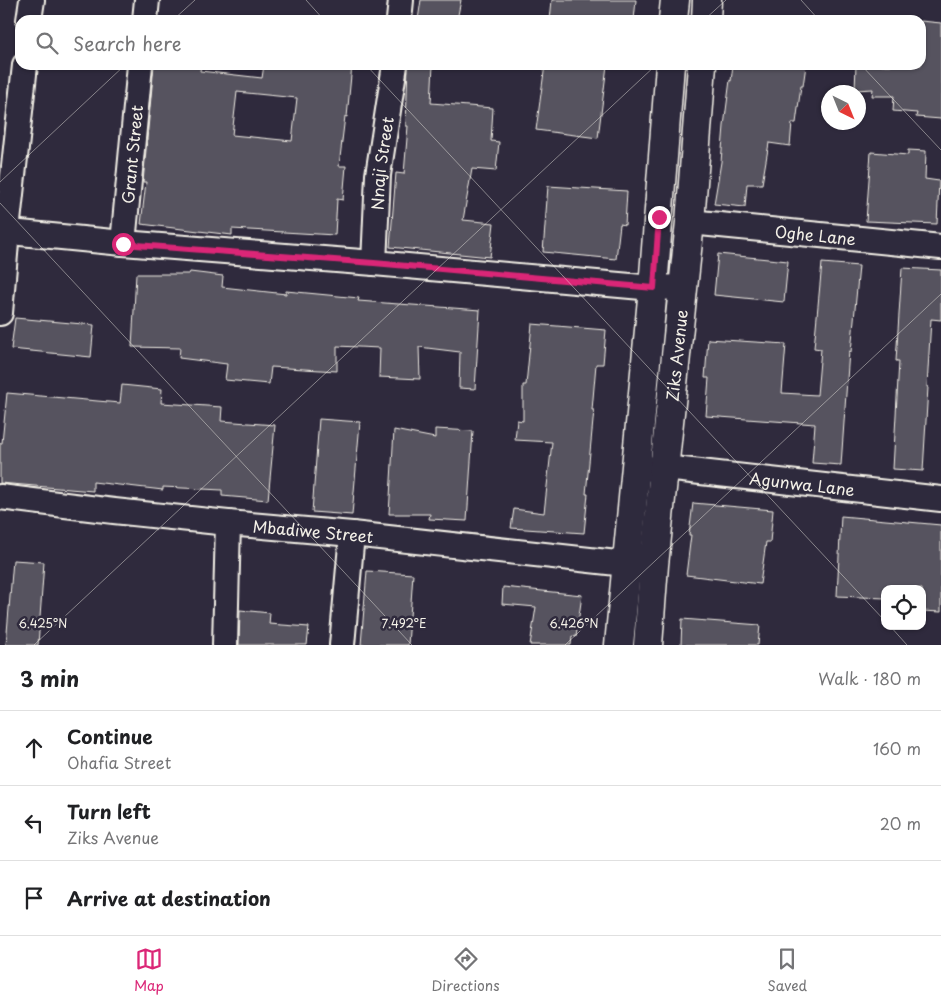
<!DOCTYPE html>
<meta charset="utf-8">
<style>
:root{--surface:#fff;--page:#f6f6f6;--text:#202124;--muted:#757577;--line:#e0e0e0;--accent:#db2777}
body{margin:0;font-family:"Playpen Sans",sans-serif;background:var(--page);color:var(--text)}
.controls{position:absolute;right:15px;bottom:15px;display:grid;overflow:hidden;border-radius:10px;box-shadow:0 1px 4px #0004}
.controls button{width:45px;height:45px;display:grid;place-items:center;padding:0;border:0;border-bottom:1px solid var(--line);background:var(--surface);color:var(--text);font:25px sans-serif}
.compass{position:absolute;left:821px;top:85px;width:45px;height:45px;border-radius:50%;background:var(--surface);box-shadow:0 1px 4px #0004;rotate:137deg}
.stop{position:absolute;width:15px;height:15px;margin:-11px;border:4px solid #db2777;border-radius:50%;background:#fff}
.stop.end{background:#db2777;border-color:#fff;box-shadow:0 1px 5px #0008}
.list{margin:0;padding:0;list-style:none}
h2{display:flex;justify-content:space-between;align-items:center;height:65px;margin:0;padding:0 20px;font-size:21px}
h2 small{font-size:16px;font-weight:400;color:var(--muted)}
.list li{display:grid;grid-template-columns:32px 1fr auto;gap:15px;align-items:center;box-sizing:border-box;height:75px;padding:0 20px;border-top:1px solid var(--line)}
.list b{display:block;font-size:19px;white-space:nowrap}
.list p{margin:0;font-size:16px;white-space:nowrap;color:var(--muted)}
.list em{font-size:16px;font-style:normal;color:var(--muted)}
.icon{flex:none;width:28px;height:28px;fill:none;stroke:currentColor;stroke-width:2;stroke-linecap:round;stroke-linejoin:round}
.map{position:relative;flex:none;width:941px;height:645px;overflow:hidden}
.search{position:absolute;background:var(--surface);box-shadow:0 1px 4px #0004;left:15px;right:15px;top:15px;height:55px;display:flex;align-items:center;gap:12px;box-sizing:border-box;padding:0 18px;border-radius:15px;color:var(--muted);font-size:19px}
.sheet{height:290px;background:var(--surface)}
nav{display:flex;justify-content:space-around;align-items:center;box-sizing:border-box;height:70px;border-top:1px solid var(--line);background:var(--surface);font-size:14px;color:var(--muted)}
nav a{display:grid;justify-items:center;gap:2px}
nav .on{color:var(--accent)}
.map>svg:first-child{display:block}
.building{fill:#56525f;stroke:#f4f1e8;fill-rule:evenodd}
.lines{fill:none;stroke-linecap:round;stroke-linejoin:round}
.minor-casing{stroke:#f4f1e8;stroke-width:28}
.primary-casing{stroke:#f4f1e8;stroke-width:31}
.minor{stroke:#2f2a3d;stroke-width:24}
.primary{stroke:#2f2a3d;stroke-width:28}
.route{stroke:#db2777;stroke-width:6}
.ticks{fill:none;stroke:#f4f1e8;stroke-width:1;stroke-opacity:0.45}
.labels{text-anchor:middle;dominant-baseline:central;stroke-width:5;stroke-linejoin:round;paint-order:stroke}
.street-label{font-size:16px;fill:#f4f1e8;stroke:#2f2a3d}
.ticks-label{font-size:12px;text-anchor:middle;fill:#f4f1e8;stroke:#2f2a3d;stroke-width:5;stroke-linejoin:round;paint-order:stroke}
</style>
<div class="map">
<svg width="941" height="645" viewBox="0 0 941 645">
<rect width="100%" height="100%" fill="#2f2a3d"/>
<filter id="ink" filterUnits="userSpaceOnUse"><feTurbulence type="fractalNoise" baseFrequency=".02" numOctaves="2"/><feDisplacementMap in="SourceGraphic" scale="10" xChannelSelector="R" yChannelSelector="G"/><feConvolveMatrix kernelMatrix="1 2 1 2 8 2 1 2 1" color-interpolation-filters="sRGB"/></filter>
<g filter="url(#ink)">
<g class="building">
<polygon points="421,0 461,0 457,20 418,20"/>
<polygon points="552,0 636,0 634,20 550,20"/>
<polygon points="921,21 941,23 941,119 916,117 917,113 893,111 894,96 872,96 873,89 855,90 856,65 921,65"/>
<path d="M 154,65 L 201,65 L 200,71 L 262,78 L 264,65 L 352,65 L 347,117 L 345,116 L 339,166 L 346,166 L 343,200 L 337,199 L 335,235 L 232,229 L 232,235 L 141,224 L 146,182 L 143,182 ZM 237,92 L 297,98 L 292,141 L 232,135 Z"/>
<polygon points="408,65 433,65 431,103 493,108 491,141 499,142 496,171 472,169 463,220 494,223 490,257 390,247 396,173 404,174 408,126 406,126"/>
<polygon points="545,65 607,65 598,138 536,130"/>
<polygon points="733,65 806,65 803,86 801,86 796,123 792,123 790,146 769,143 762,184 747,184 745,207 714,204 721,162 724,126 730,80 731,81"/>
<polygon points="908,150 926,151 925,179 939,181 937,224 866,221 871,152 908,155"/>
<polygon points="548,186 627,191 625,225 620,224 616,259 543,252"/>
<polygon points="718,254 788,261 784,302 714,295"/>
<polygon points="822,263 859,266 851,352 849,351 841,465 812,463 815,424 706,416 709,378 705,378 708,339 786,344 782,393 817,395 821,349 814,348"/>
<polygon points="902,268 941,270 941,320 931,319 927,387 928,387 923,471 893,469 899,361 896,361"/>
<polygon points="190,272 223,276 222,287 286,294 286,291 359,298 358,301 480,310 475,389 459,388 460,352 419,347 420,379 379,377 380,348 337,346 337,371 271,367 269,384 225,380 227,364 179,358 180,348 132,347 136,274 189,274"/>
<polygon points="15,318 94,325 91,357 11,349"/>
<polygon points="532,324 606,330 603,364 596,364 592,410 594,410 586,494 588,494 584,533 511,528 514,509 544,513 552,442 515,440 517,420 523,421 523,385 526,385"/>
<polygon points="122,385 162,389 161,403 222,407 221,421 275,425 268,500 222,496 222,490 163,487 163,490 93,482 93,491 0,483 0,443 2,443 7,393 120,403"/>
<polygon points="319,419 360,422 352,515 312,512"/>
<polygon points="435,429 473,431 467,521 429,519 430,514 389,514 394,430 435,438"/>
<polygon points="693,503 773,510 770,542 766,542 760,584 686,575 691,535 689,535"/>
<polygon points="841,516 941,525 941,612 922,611 922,589 885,589 885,598 837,596"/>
<polygon points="13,560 44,562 38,645 6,645"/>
<polygon points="367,571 413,574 408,645 361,645"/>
<polygon points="503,587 582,595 576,637 572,636 571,645 530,645 536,607 502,604"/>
<polygon points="240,610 270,613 269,624 309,627 307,645 239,645"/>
<polygon points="682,619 760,625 758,645 681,645"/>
</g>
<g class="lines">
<defs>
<g id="minor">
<polyline points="29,20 32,0"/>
<polyline points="145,20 147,0"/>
<polyline points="399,20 401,0"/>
<path id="s1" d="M 690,222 L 941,247"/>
<polyline points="0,231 123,243 374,263 653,288 683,287"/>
<path id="s2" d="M 123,243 L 140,65"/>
<path id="s3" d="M 374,263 L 378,175 L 395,65"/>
<polyline points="0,313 7,231 25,65"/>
<path id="s4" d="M 637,469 L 665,468 L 941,499"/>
<path id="s5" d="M 0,497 L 114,511 L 228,523 L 352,534 L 626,564 L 645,564"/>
<polyline points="225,645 228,523"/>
<polyline points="342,645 352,534"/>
</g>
<g id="primary">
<polyline points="673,20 675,0"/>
<polyline points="706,20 707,0"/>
<polyline points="619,645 653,288 670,65"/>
<path id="s6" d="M 648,645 L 654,565 L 690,222 L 702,65"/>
</g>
</defs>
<use href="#minor" class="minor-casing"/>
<use href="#primary" class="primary-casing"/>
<use href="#minor" class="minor"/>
<use href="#primary" class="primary"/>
</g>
</g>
<g class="lines" filter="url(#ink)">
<polyline class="route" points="123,244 374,263 654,288 659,217"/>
</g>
<path class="ticks" d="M 306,0 L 324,20M 801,0 L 819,20M 173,20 L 195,0M 704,20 L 726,0M 366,65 L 885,621M 861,65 L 941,150M 0,182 L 125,65M 0,203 L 412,645M 890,626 L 907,645M 34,645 L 656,65M 565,645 L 941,294"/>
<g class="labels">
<g class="street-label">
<text stroke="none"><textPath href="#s2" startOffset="89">Grant Street</textPath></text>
<text stroke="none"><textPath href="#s3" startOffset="100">Nnaji Street</textPath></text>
<text stroke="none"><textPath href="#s1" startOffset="126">Oghe Lane</textPath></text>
<text stroke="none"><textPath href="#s6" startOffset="291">Ziks Avenue</textPath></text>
<text stroke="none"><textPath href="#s4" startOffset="166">Agunwa Lane</textPath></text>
<text stroke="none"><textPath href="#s5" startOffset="315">Mbadiwe Street</textPath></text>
</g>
</g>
<g class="ticks-label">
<text x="404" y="628">7.492°E</text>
<text x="43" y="628">6.425°N</text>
<text x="574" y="628">6.426°N</text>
</g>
</svg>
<div class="controls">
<button><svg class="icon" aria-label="locate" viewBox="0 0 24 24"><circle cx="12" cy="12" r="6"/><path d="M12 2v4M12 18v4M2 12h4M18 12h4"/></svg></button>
</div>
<svg class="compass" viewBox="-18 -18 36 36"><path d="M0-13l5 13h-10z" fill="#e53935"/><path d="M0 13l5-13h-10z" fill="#757577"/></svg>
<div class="stop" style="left:123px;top:244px"></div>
<div class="stop end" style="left:659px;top:217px"></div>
<div class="search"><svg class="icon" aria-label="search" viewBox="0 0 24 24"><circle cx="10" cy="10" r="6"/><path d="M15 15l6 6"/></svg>Search here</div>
</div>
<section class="sheet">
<h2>3 min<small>Walk · 180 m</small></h2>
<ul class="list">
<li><svg class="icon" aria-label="ahead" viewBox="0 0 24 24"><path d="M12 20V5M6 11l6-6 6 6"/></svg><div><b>Continue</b><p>Ohafia Street</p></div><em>160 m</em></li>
<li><svg class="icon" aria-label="left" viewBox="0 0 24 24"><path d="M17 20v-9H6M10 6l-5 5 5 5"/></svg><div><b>Turn left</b><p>Ziks Avenue</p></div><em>20 m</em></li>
<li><svg class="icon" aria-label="arrive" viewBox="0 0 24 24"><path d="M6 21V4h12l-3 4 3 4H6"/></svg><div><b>Arrive at destination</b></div></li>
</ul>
</section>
<nav>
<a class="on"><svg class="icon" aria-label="map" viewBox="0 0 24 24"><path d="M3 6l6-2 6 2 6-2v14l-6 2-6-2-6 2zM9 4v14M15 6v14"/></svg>Map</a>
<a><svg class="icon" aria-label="directions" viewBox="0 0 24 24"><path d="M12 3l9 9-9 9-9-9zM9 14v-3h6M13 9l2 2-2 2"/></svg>Directions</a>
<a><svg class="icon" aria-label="saved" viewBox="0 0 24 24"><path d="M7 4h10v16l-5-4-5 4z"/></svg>Saved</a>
</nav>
